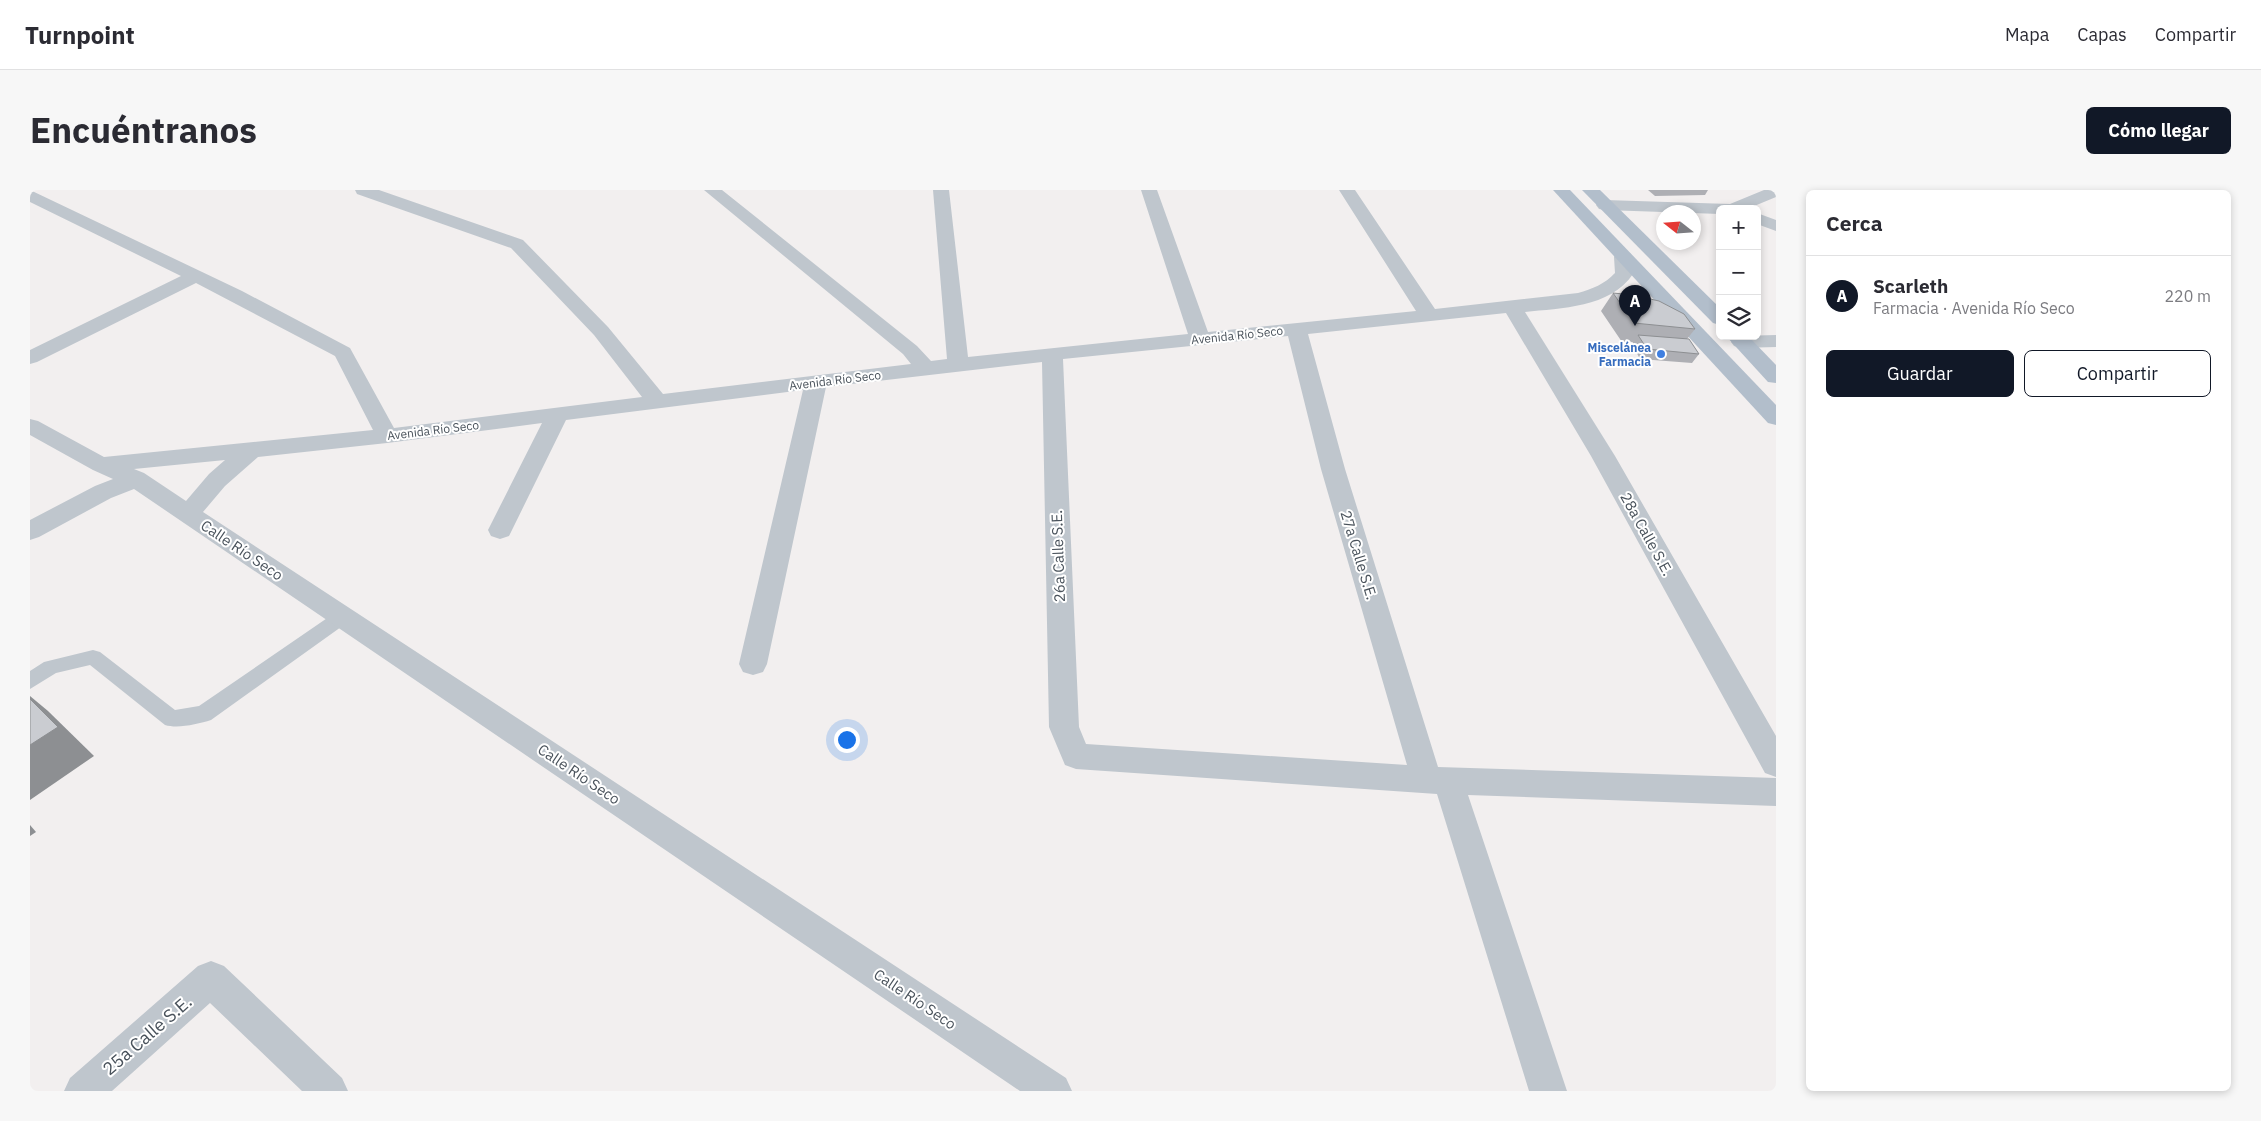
<!DOCTYPE html>
<html lang="es">
<meta charset="utf-8">
<style>
:root{--surface:#fff;--page:#f7f7f7;--text:#2b2b33;--muted:#7c7c81;--line:#e1e1e2;--accent:#111827}
body{margin:0;font-family:"IBM Plex Sans",sans-serif;background:var(--page);color:var(--text)}
.controls{position:absolute;right:15px;top:15px;display:grid;overflow:hidden;border-radius:8px;box-shadow:0 2px 8px #0003}
.controls button{width:45px;height:45px;display:grid;place-items:center;padding:0;border:0;border-bottom:1px solid var(--line);background:var(--surface);color:var(--text);font:25px sans-serif}
.compass{position:absolute;left:1626px;top:15px;width:45px;height:45px;border-radius:50%;background:var(--surface);box-shadow:0 2px 8px #0003;rotate:287deg}
.you{position:absolute;left:816px;top:549px;width:18px;height:18px;margin:-12px;border:4px solid #fff;border-radius:50%;background:#1a73e8;box-shadow:0 0 0 8px #1a73e833}
.badge{display:grid;place-items:center;width:32px;height:32px;border-radius:50%;background:var(--accent);color:#fff;font-size:16px;font-weight:700}
.pin{position:absolute;translate:-50% -41px;filter:drop-shadow(0 1px 2px #0008)}
.pin::after{content:'';position:absolute;top:26px;width:18px;height:15px;background:inherit;clip-path:polygon(0 0,100% 0,50% 100%)}
.list{margin:0;padding:0;list-style:none}
h2{display:flex;justify-content:space-between;align-items:center;height:65px;margin:0;padding:0 20px;font-size:21px}
h2 small{font-size:16px;font-weight:400;color:var(--muted)}
.list li{display:grid;grid-template-columns:32px 1fr auto;gap:15px;align-items:center;box-sizing:border-box;height:80px;padding:0 20px;border-top:1px solid var(--line)}
.list b{display:block;font-size:19px;white-space:nowrap}
.list p{margin:0;font-size:16px;white-space:nowrap;color:var(--muted)}
.list em{font-size:16px;font-style:normal;color:var(--muted)}
.actions{display:flex;gap:10px;padding:15px 20px}
.actions a{flex:1;padding:11px 0;border:1px solid var(--accent);border-radius:8px;text-align:center;font-size:18px;color:var(--accent)}
.actions .main{background:var(--accent);color:#fff}
.icon{flex:none;width:28px;height:28px;fill:none;stroke:currentColor;stroke-width:2;stroke-linecap:round;stroke-linejoin:round}
.map{position:relative;flex:none;width:1746px;height:901px;overflow:hidden;border-radius:8px}
header{display:flex;align-items:center;gap:30px;box-sizing:border-box;height:70px;padding:0 25px;background:var(--surface);border-bottom:1px solid var(--line)}
header strong{font-size:24px}
nav{display:flex;gap:28px;margin-inline-start:auto;font-size:18px}
.intro{display:flex;align-items:center;justify-content:space-between;box-sizing:border-box;height:120px;padding:0 30px}
h1{margin:0;font-size:35px}
.button{padding:12px 22px;border-radius:8px;background:var(--accent);color:#fff;font-size:18px;font-weight:700}
main{display:flex;gap:30px;padding:0 30px}
aside{flex:1;background:var(--surface);border-radius:8px;box-shadow:0 2px 8px #0003}
.map>svg:first-child{display:block}
.lines{fill:none;stroke-linecap:round;stroke-linejoin:round}
.lane{fill:#bfc6cd;fill-rule:evenodd}
.street{fill:#bfc6cd;fill-rule:evenodd}
.primary{fill:#b2becb;fill-rule:evenodd}
.wall{fill:#aeafb4}
.shaded-wall{fill:#8d8f92}
.building{fill:#caccd1;stroke:#8d8f92}
.shop-dot{fill:#3f7fe0;stroke:#fff;stroke-width:2}
.labels{text-anchor:middle;dominant-baseline:central;stroke-width:4;stroke-linejoin:round;paint-order:stroke}
.far-street-label{font-size:12px;fill:#49525b;stroke:#fff}
.far-shop-label{font-size:12px;font-weight:bold;fill:#366cbe;stroke:#fff;text-anchor:end}
.street-label{font-size:15px;fill:#49525b;stroke:#fff}
.near-street-label{font-size:18px;fill:#49525b;stroke:#fff}
</style>
<header>
<strong>Turnpoint</strong>
<nav><a>Mapa</a><a>Capas</a><a>Compartir</a></nav>
</header>
<div class="intro"><h1>Encuéntranos</h1><a class="button">Cómo llegar</a></div>
<main>
<div class="map">
<svg width="1746" height="901" viewBox="0 0 1746 901">
<rect width="100%" height="100%" fill="#f2efef"/>
<g class="lines">
<path class="lane" d="M 312,420 L 318,422 L 321,427 L 318,432 L 181,530 C 168,534 148,539 135,535 L 60,475 L 26,483 L 0,499 L 0,481 L 14,472 L 63,460 L 70,462 L 145,520 L 169,516 L 306,422 Z"/>
<g class="street">
<path d="M 0,0 L 212,101 L 320,158 L 364,238 L 612,207 L 564,145 L 481,58 L 327,4 L 325,0 L 349,0 L 493,50 L 578,137 L 633,204 L 881,174 L 873,164 L 674,0 L 692,0 L 887,156 L 901,171 L 917,169 L 903,0 L 919,0 L 938,167 L 1158,144 L 1111,0 L 1127,0 L 1178,142 L 1386,121 L 1309,0 L 1325,0 L 1405,119 L 1548,103 C 1562,99 1575,94 1585,83 L 1584,67 L 1586,63 L 1593,61 L 1600,63 L 1602,67 L 1603,84 C 1580,118 1531,118 1495,122 L 1585,266 L 1746,546 L 1746,587 L 1735,583 L 1561,266 L 1476,123 L 1278,144 L 1315,279 L 1408,577 L 1746,588 L 1746,616 L 1438,605 L 1537,901 L 1499,901 L 1407,604 L 1046,579 L 1035,575 L 1019,537 L 1012,172 L 796,197 L 737,474 L 733,482 L 723,485 L 713,482 L 709,474 L 773,200 L 536,230 L 482,340 L 479,346 L 470,349 L 461,346 L 458,340 L 512,233 L 357,253 L 228,267 L 195,296 L 173,322 L 1036,888 L 1042,901 L 990,901 L 104,299 L 81,308 L 9,347 L 0,350 L 0,330 L 65,296 L 83,289 L 63,280 L 0,245 L 0,229 L 8,231 L 74,267 L 343,240 L 305,166 L 166,93 L 7,172 L 0,174 L 0,160 L 151,86 L 0,12 ZM 1258,146 L 1291,279 L 1377,575 L 1056,554 L 1049,537 L 1033,169 ZM 195,270 L 179,284 L 156,311 L 114,283 L 104,279 Z"/>
<polygon points="1734,0 1746,0 1746,7 1717,19 1690,19 1690,24 1575,20 1569,19 1566,15 1569,11 1575,10 1700,14"/>
<polygon points="1727,23 1746,30 1746,41 1727,34"/>
<polygon points="1746,145 1746,157 1711,158 1704,156 1701,152 1704,148 1709,146"/>
<polygon points="181,771 194,776 312,888 318,901 272,901 180,813 82,901 34,901 40,888 168,776"/>
</g>
<g class="primary">
<polygon points="1523,0 1540,0 1746,215 1746,235 1738,233"/>
<polygon points="1552,0 1570,0 1690,118 1690,135 1683,133"/>
<polygon points="1696,146 1718,146 1746,175 1746,193 1738,192"/>
</g>
</g>
<g class="wall">
<polygon points="1618,0 1678,0 1675,5 1625,6"/>
<polygon points="1583,103 1665,139 1657,149 1669,164 1662,173 1610,169 1602,154 1603,152 1592,152 1571,121"/>
</g>
<g class="shaded-wall">
<polygon points="0,506 18,521 64,566 0,610"/>
<polygon points="0,635 6,642 0,646"/>
</g>
<g class="building">
<polygon points="1583,103 1603,105 1629,111 1654,124 1665,139 1604,133"/>
<polygon points="1608,145 1659,149 1669,164 1617,159"/>
<polygon points="0,509 28,537 0,555"/>
</g>
<circle class="shop-dot" cx="1631" cy="164" r="5"/>
<g class="labels">
<g class="far-street-label">
<text transform="translate(1207 145) rotate(-6)">Avenida Río Seco</text>
<text transform="translate(805 190) rotate(-7)">Avenida Río Seco</text>
<text transform="translate(403 240) rotate(-7)">Avenida Río Seco</text>
</g>
<g class="far-shop-label">
<text x="1621" y="157">Miscelánea<tspan x="1621" dy="14">Farmacia</tspan></text>
</g>
<g class="street-label">
<text transform="translate(1617 344) rotate(61)">28a Calle S.E.</text>
<text transform="translate(212 360) rotate(34)">Calle Río Seco</text>
<text transform="translate(1329 365) rotate(73)">27a Calle S.E.</text>
<text transform="translate(1028 366) rotate(-92)">26a Calle S.E.</text>
<text transform="translate(549 584) rotate(34)">Calle Río Seco</text>
<text transform="translate(885 809) rotate(34)">Calle Río Seco</text>
</g>
<g class="near-street-label">
<text transform="translate(117 845) rotate(-41)">25a Calle S.E.</text>
</g>
</g>
</svg>
<div class="controls">
<button>+</button>
<button>−</button>
<button><svg class="icon" aria-label="layers" viewBox="0 0 24 24"><path d="M12 4l9 5-9 5-9-5zM3 14l9 5 9-5"/></svg></button>
</div>
<svg class="compass" viewBox="-18 -18 36 36"><path d="M0-13l5 13h-10z" fill="#e53935"/><path d="M0 13l5-13h-10z" fill="#7c7c81"/></svg>
<div class="you"></div>
<div class="pin badge" style="left:1605px;top:136px">A</div>
</div>
<aside>
<h2>Cerca<small></small></h2>
<ul class="list">
<li><span class="badge">A</span><div><b>Scarleth</b><p>Farmacia · Avenida Río Seco</p></div><em>220 m</em></li>
</ul>
<div class="actions"><a class="main">Guardar</a><a>Compartir</a></div>
</aside>
</main>
